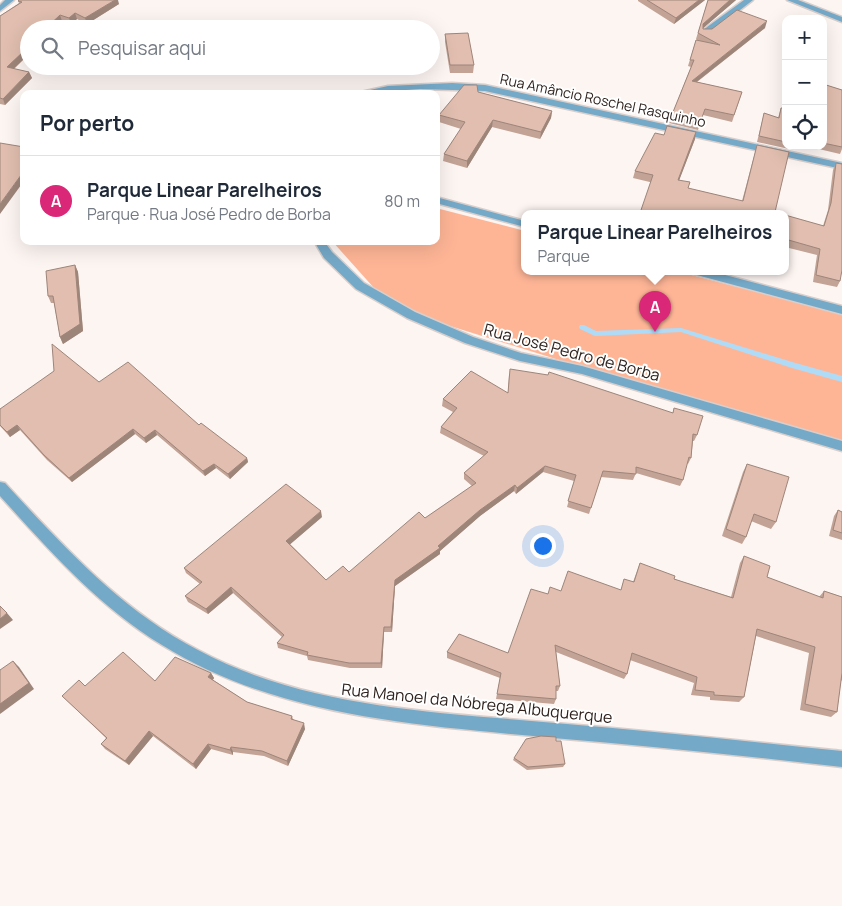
<!DOCTYPE html>
<html lang="pt">
<meta charset="utf-8">
<style>
:root{--surface:#fff;--page:#f2f2f3;--text:#1f2937;--muted:#747a83;--line:#e0e1e3;--accent:#db2777}
body{margin:0;font-family:Manrope,sans-serif;background:var(--page);color:var(--text)}
.controls{position:absolute;right:15px;top:15px;display:grid;overflow:hidden;border-radius:10px;box-shadow:0 5px 20px #0002}
.controls button{width:45px;height:45px;display:grid;place-items:center;padding:0;border:0;border-bottom:1px solid var(--line);background:var(--surface);color:var(--text);font:25px sans-serif}
.you{position:absolute;left:542px;top:545px;width:18px;height:18px;margin:-12px;border:4px solid #fff;border-radius:50%;background:#1a73e8;box-shadow:0 0 0 8px #1a73e833}
.badge{display:grid;place-items:center;width:32px;height:32px;border-radius:50%;background:var(--accent);color:#fff;font-size:16px;font-weight:700}
.pin{position:absolute;translate:-50% -41px;filter:drop-shadow(0 1px 2px #0008)}
.pin::after{content:'';position:absolute;top:26px;width:18px;height:15px;background:inherit;clip-path:polygon(0 0,100% 0,50% 100%)}
.popup{position:absolute;left:521px;top:210px;width:268px;height:65px;box-sizing:border-box;display:grid;place-content:center;border-radius:10px;background:var(--surface);filter:drop-shadow(0 1px 4px #0005);font-size:16px;white-space:nowrap;color:var(--muted)}
.popup b{font-size:19px;color:var(--text)}
.popup::after{content:'';position:absolute;left:50%;top:100%;margin-left:-10px;border:10px solid transparent;border-top-color:var(--surface)}
.list{margin:0;padding:0;list-style:none}
h2{display:flex;justify-content:space-between;align-items:center;height:65px;margin:0;padding:0 20px;font-size:21px}
h2 small{font-size:16px;font-weight:400;color:var(--muted)}
.list li{display:grid;grid-template-columns:32px 1fr auto;gap:15px;align-items:center;box-sizing:border-box;height:90px;padding:0 20px;border-top:1px solid var(--line)}
.list b{display:block;font-size:19px;white-space:nowrap}
.list p{margin:0;font-size:16px;white-space:nowrap;color:var(--muted)}
.list em{font-size:16px;font-style:normal;color:var(--muted)}
.icon{flex:none;width:28px;height:28px;fill:none;stroke:currentColor;stroke-width:2;stroke-linecap:round;stroke-linejoin:round}
.map{position:relative;flex:none;width:842px;height:906px;overflow:hidden}
.search{position:absolute;background:var(--surface);box-shadow:0 5px 20px #0002;left:20px;top:20px;width:420px;height:55px;display:flex;align-items:center;gap:12px;box-sizing:border-box;padding:0 18px;border-radius:28px;color:var(--muted);font-size:19px}
.panel{position:absolute;background:var(--surface);box-shadow:0 5px 20px #0002;left:20px;top:90px;width:420px;height:155px;border-radius:10px}
.map>svg:first-child{display:block}
.green{fill:#feb596}
.lines{fill:none;stroke-linecap:round;stroke-linejoin:round}
.stream{fill:#b0dbf7;fill-rule:evenodd}
.minor-casing{stroke:#d8cfcc;stroke-width:3}
.minor{fill:#75a9c8;fill-rule:evenodd}
.wall{fill:#c2a396}
.shaded-wall{fill:#9e857a}
.building{fill:#e1beaf;stroke:#9e857a}
.labels{text-anchor:middle;dominant-baseline:central;stroke-width:4;stroke-linejoin:round;paint-order:stroke}
.far-street-label{font-size:14px;fill:#2f221d;stroke:#fff}
.street-label{font-size:16px;fill:#2f221d;stroke:#fff}
</style>
<div class="map">
<svg width="842" height="906" viewBox="0 0 842 906">
<rect width="100%" height="100%" fill="#fdf5f2"/>
<polygon class="green" points="436,208 525,231 525,271 676,271 842,314 842,447 795,434 431,320 383,298 332,241 436,241"/>
<g class="lines">
<polygon class="stream" points="580,325 584,325 596,331 681,328 792,362 842,376 842,382 792,368 681,332 595,336 580,329 579,327"/>
<defs>
<g id="minor">
<polygon points="5,0 14,0 0,11 0,5"/>
<polygon points="744,0 753,0 709,34 703,34 703,30"/>
<polygon points="787,0 798,0 842,17 842,22"/>
<polygon points="452,83 485,85 842,163 842,169 485,91 420,89 352,94 388,86"/>
<polygon points="436,197 525,221 525,227 436,203"/>
<polygon points="314,241 324,241 332,252 364,283 415,312 473,337 521,353 582,366 842,441 842,451 582,374 520,361 465,343 407,318 356,289 324,258"/>
<polygon points="692,271 710,271 842,306 842,314 693,274"/>
<path d="M 0,482 L 5,483 C 63,546 121,610 198,650 C 306,708 435,712 555,723 C 651,731 746,741 842,751 L 842,767 C 746,756 649,746 553,738 C 420,725 279,718 162,645 C 99,607 49,550 0,496 Z"/>
</g>
</defs>
<use href="#minor" class="minor-casing"/>
<use href="#minor" class="minor"/>
</g>
<g class="wall">
<polygon points="638,0 705,0 674,24 638,1"/>
<polygon points="708,0 736,0 703,28 703,29 765,28 697,82 742,92 732,122 703,115 698,130 669,123 671,117 691,67 688,66 696,40 697,40 696,39"/>
<polygon points="18,1 119,4 87,24 77,19 71,24 62,21 53,29 29,29 25,55 26,57 14,69 29,72 32,78 5,105 0,104 0,16 19,3"/>
<polygon points="445,34 474,65 473,73 450,73 445,42"/>
<polygon points="823,84 842,90 842,149 840,154 806,146 823,146"/>
<polygon points="478,92 552,111 551,118 540,139 492,127 467,168 443,161 444,154 461,129 439,122 439,115"/>
<polygon points="781,108 786,108 786,146 790,146 789,149 757,142 764,113 778,118"/>
<polygon points="664,135 695,139 679,180 688,188 742,201 757,145 775,212 633,178 635,171"/>
<polygon points="836,163 840,281 837,287 813,282 817,255 785,247 785,215 823,226 828,210 833,170"/>
<polygon points="75,265 78,272 83,331 63,344 60,337 54,303 51,303 48,296"/>
<polygon points="509,375 673,413 674,408 697,435 694,441 693,441 691,458 688,464 687,463 683,480 680,486 636,473 633,480 601,477 589,514 567,507 574,481 543,472 516,494 514,491 480,516 440,551 440,554 395,586 392,632 384,632 382,668 350,668 308,660 307,656 278,648 277,643 282,637 233,593 208,614 188,602 185,596 200,584 186,573 184,568 322,517 290,544 326,580 349,572 425,518 472,486 464,479 464,473 484,456 440,433 441,427 453,412 442,406 443,399 508,392"/>
<polygon points="99,382 199,425 247,458 248,462 230,479 216,468 205,476 157,435 146,443 135,434 72,482 47,460 20,430 10,437 0,426 0,409"/>
<polygon points="747,464 776,522 771,529 751,521 746,537 742,544 722,536 743,472"/>
<polygon points="838,510 842,512 842,540 829,536 834,516"/>
<polygon points="744,556 767,577 819,597 824,591 842,597 842,681 841,680 837,712 831,717 800,710 809,653 756,636 744,697 739,702 710,700 710,697 691,695 694,683 630,660 627,674 624,679 556,652 560,686 558,691 556,691 556,699 554,704 496,699 500,678 447,658 447,652 508,653 548,594 561,591 621,590 624,579 633,582 640,563 674,579 731,597 740,563"/>
<polygon points="211,673 214,678 213,680 247,702 292,716 293,719 305,729 288,766 264,756 233,752 233,755 211,749 196,769 153,736 129,765 105,749 101,744 106,738 62,696 85,686 155,681"/>
<polygon points="556,741 565,764 563,767 527,770 513,760 514,758"/>
</g>
<g class="shaded-wall">
<polygon points="115,0 118,0 119,4 87,24 85,18"/>
<polygon points="699,0 705,0 674,24 676,18"/>
<polygon points="730,0 736,0 701,30 703,24"/>
<polygon points="75,13 77,19 71,24 69,18"/>
<polygon points="60,15 62,21 53,29 45,29"/>
<polygon points="767,21 765,28 690,87 692,81"/>
<polygon points="29,43 29,51 25,55 26,57 9,73 7,67 21,51"/>
<polygon points="29,72 32,78 5,105 3,99"/>
<polygon points="552,111 551,118 540,139 541,132"/>
<polygon points="493,120 492,127 467,168 467,161"/>
<polygon points="696,132 695,139 677,186 678,180"/>
<polygon points="24,171 24,181 0,214 0,204"/>
<polygon points="75,265 78,272 83,331 63,344 60,337"/>
<polygon points="17,425 20,430 10,437 7,432"/>
<polygon points="133,429 135,434 72,482 69,478"/>
<polygon points="155,430 157,435 146,443 144,438"/>
<polygon points="247,458 248,462 230,479 228,474"/>
<polygon points="214,464 216,468 205,476 203,471"/>
<polygon points="545,466 543,472 516,494 517,488"/>
<polygon points="515,485 514,491 480,516 440,551 440,554 395,586 392,632 391,627 395,580 480,510"/>
<polygon points="321,511 322,517 287,547 286,541"/>
<polygon points="231,587 233,593 208,614 206,609"/>
<polygon points="7,613 13,620 0,629 0,619"/>
<polygon points="384,627 384,632 382,668 381,663"/>
<polygon points="13,661 19,667 34,689 0,714 0,704"/>
<polygon points="211,673 214,678 211,682 208,677"/>
<polygon points="304,723 305,729 288,766 287,761"/>
<polygon points="149,731 153,736 129,765 125,761"/>
<polygon points="208,744 211,749 196,769 193,764"/>
<polygon points="231,747 233,752 233,755 230,750"/>
</g>
<g class="building">
<polygon points="19,0 115,0 85,18 75,13 69,18 60,15 45,29 29,29 29,43 21,51 24,51 7,67 29,72 3,99 0,98 0,16 22,2 18,1"/>
<polygon points="647,0 699,0 676,18"/>
<polygon points="708,0 730,0 703,24 703,29 712,29 737,10 767,21 692,81 742,92 734,115 705,109 700,123 671,117 694,60 690,60 696,40 720,45 698,33"/>
<polygon points="411,25 412,29 388,29 388,26"/>
<polygon points="468,33 474,65 450,65 445,34"/>
<polygon points="823,84 842,90 842,147 823,143"/>
<polygon points="464,85 477,85 478,92 552,111 541,132 493,120 467,161 444,154 465,122 439,115"/>
<polygon points="781,108 786,108 786,142 759,136 764,113 779,118"/>
<polygon points="667,126 696,132 678,180 690,182 688,188 743,201 757,145 789,152 775,212 779,213 640,213 653,175 635,171 655,133 664,135"/>
<polygon points="0,143 24,147 24,171 0,204"/>
<polygon points="836,163 842,164 842,270 840,281 816,275 820,249 785,239 785,215 824,226 831,203"/>
<polygon points="75,265 80,324 60,337 53,296 48,296 46,271"/>
<polygon points="52,344 99,382 128,362 199,425 201,423 247,458 228,474 214,464 203,471 155,430 144,438 133,429 69,478 44,455 17,425 7,432 0,425 0,409 54,371"/>
<polygon points="510,369 548,375 549,372 673,413 674,408 703,416 697,435 693,434 691,458 689,457 683,480 636,467 636,474 603,471 591,508 568,501 576,475 545,466 517,488 515,485 480,510 438,546 440,548 395,580 391,627 384,627 381,663 349,663 307,655 308,652 277,643 284,635 231,587 206,609 185,596 202,582 184,568 286,484 321,511 286,541 326,580 343,566 349,572 419,512 425,518 476,483 464,473 488,452 441,427 457,408 443,399 471,371 508,393"/>
<polygon points="747,464 789,477 776,522 754,514 746,537 726,529"/>
<polygon points="838,510 842,512 842,533 833,530"/>
<polygon points="744,556 770,566 767,577 823,598 824,591 842,597 842,673 837,712 805,704 815,647 757,629 744,697 714,695 714,692 695,690 697,677 632,653 627,674 555,645 560,686 556,686 556,699 497,694 501,673 447,652 459,634 508,653 531,589 548,594 550,587 561,591 568,571 621,590 624,579 634,582 640,563 675,576 674,579 733,598"/>
<polygon points="0,606 7,613 0,619"/>
<polygon points="123,652 155,681 175,657 211,673 208,677 247,702 292,716 291,719 304,723 287,761 262,751 231,747 230,750 208,744 193,764 149,731 125,761 101,744 107,738 62,696 79,680 85,686"/>
<polygon points="13,661 29,683 0,704 0,670"/>
<polygon points="541,736 556,737 556,741 561,741 565,764 528,767 514,758 526,739"/>
</g>
<g class="labels">
<g class="far-street-label">
<text transform="translate(603 100) rotate(12)">Rua Amâncio Roschel Rasquinho</text>
</g>
<g class="street-label">
<text transform="translate(572 352) rotate(15)">Rua José Pedro de Borba</text>
<text transform="translate(477 703) rotate(6)">Rua Manoel da Nóbrega Albuquerque</text>
</g>
</g>
</svg>
<div class="controls">
<button>+</button>
<button>−</button>
<button><svg class="icon" aria-label="locate" viewBox="0 0 24 24"><circle cx="12" cy="12" r="6"/><path d="M12 2v4M12 18v4M2 12h4M18 12h4"/></svg></button>
</div>
<div class="you"></div>
<div class="pin badge" style="left:655px;top:332px">A</div>
<div class="popup"><b>Parque Linear Parelheiros</b>Parque</div>
<div class="search"><svg class="icon" aria-label="search" viewBox="0 0 24 24"><circle cx="10" cy="10" r="6"/><path d="M15 15l6 6"/></svg>Pesquisar aqui</div>
<section class="panel">
<h2>Por perto<small></small></h2>
<ul class="list">
<li><span class="badge">A</span><div><b>Parque Linear Parelheiros</b><p>Parque · Rua José Pedro de Borba</p></div><em>80 m</em></li>
</ul>
</section>
</div>
